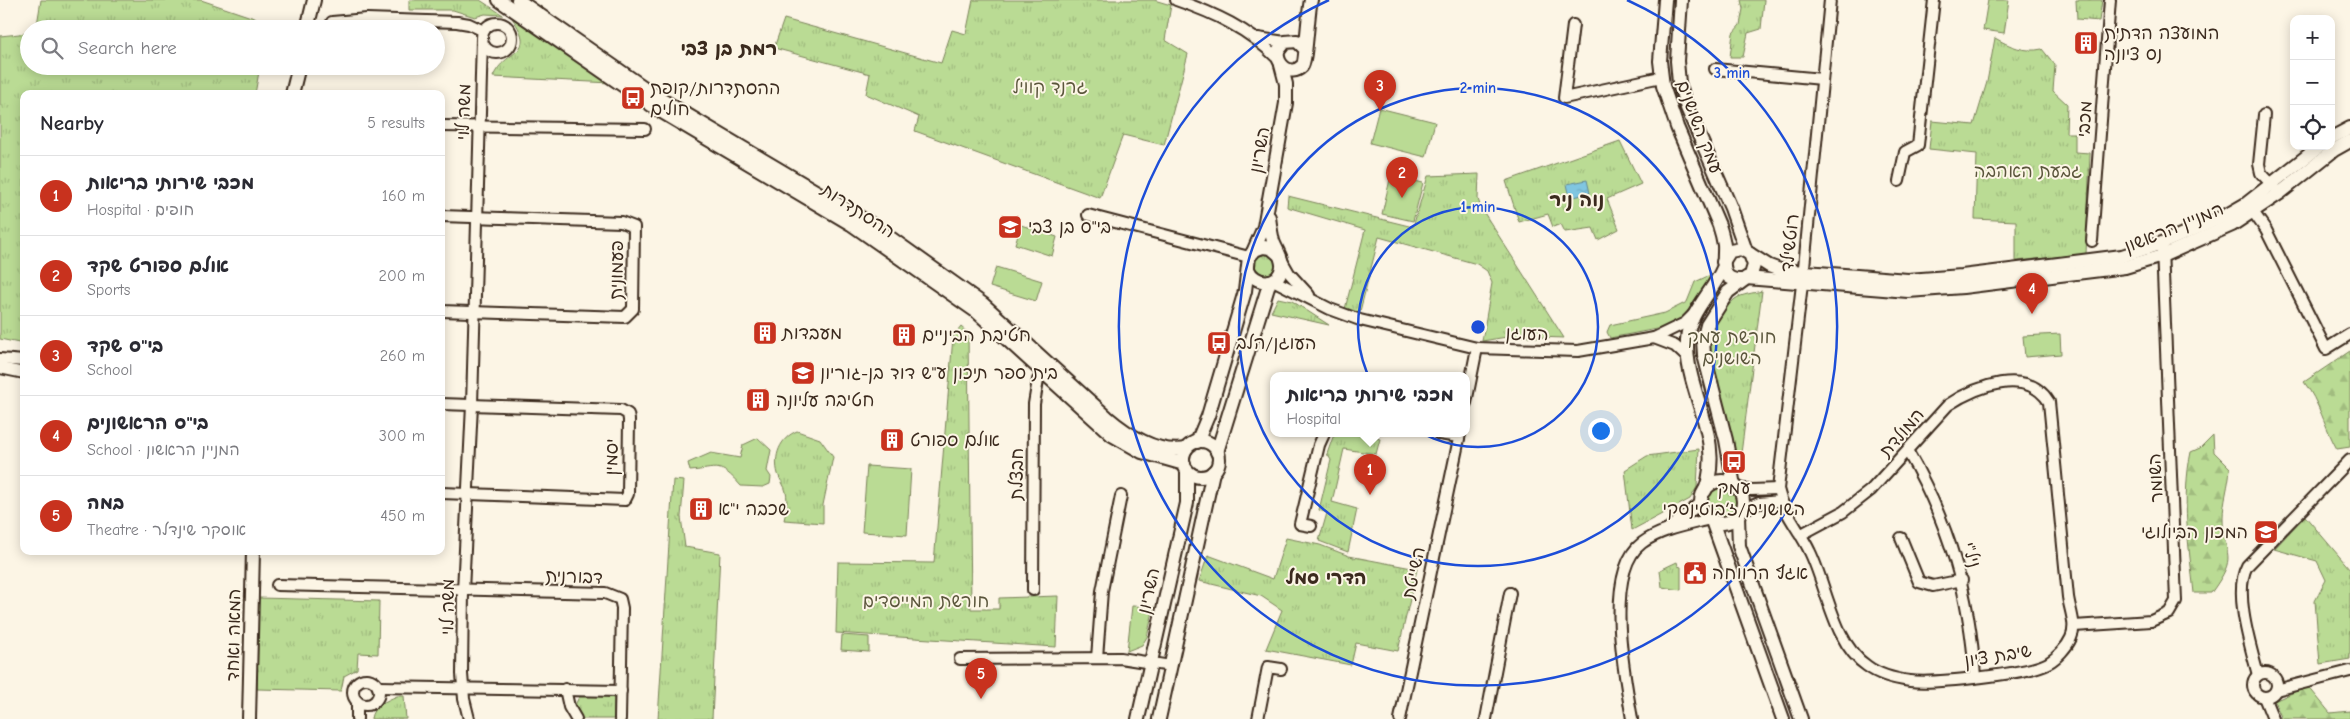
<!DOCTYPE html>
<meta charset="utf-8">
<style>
:root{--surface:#fff;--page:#f2f2f3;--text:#2b2b33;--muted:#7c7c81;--line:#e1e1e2;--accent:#c8321e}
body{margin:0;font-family:"Comic Neue","Playpen Sans Hebrew",sans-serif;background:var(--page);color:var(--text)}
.controls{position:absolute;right:15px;top:15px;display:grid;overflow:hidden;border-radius:10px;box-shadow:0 2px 12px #0003}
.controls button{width:45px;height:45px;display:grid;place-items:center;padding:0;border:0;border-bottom:1px solid var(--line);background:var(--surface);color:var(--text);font:25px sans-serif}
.you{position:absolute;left:1600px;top:430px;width:18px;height:18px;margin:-12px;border:4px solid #fff;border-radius:50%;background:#1a73e8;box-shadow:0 0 0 8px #1a73e833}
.badge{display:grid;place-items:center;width:32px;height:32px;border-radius:50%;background:var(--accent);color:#fff;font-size:16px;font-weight:700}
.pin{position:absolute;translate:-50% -41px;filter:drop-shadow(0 1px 2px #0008)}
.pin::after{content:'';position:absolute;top:26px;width:18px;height:15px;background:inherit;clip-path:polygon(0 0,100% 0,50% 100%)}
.popup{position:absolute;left:1270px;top:372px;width:200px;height:65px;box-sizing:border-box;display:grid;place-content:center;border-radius:10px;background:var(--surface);filter:drop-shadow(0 1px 4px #0005);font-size:16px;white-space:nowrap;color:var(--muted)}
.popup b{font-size:19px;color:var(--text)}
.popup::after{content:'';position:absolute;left:50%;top:100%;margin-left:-10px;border:10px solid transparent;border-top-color:var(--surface)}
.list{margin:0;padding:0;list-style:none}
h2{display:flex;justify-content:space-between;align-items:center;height:65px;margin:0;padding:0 20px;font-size:21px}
h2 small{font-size:16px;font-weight:400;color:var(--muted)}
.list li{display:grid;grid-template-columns:32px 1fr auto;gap:15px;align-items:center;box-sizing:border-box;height:80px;padding:0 20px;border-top:1px solid var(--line)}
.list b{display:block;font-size:19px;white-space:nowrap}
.list p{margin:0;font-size:16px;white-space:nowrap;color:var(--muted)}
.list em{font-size:16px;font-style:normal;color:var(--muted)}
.icon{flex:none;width:28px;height:28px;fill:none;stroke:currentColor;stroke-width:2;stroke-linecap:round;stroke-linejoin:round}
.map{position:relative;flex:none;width:2350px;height:719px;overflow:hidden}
.search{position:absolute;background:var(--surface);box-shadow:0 2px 12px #0003;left:20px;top:20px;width:425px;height:55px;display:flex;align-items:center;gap:12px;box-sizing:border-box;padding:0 18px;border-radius:28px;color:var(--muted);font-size:19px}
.panel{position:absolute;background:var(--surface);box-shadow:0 2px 12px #0003;left:20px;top:90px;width:425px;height:465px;border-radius:10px}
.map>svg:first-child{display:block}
.grass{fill:#badb94;stroke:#7a8259}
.forest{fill:url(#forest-firs);stroke:#7a8259}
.park{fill:url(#park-tufts);stroke:#7a8259}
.water{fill:url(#water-ripples);stroke:#648893}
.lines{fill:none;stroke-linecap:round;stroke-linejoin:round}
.minor-casing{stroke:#3b2a1e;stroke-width:14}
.tertiary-casing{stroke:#3b2a1e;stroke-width:16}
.minor{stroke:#fcf5e5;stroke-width:10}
.tertiary{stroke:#fcf5e5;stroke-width:12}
.ring{fill:none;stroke:#1d4ed8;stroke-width:2.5}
.labels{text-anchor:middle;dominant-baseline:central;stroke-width:4;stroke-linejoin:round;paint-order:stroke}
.poi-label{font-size:18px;fill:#3b2a1e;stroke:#fcf5e5;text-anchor:start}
.park-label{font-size:18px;fill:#5b563c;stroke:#fcf5e5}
.street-label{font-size:18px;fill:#3b2a1e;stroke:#fcf5e5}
.neighbourhood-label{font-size:19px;font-weight:bold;fill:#3b2a1e;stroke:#fcf5e5}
.centre{fill:#1d4ed8;stroke:#fcf5e5;stroke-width:2.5}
.ring-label{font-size:15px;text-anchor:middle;font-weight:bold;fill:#1d4ed8;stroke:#fcf5e5;stroke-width:4;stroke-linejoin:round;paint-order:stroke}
</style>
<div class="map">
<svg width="2350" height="719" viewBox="0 0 2350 719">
<defs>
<pattern id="forest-firs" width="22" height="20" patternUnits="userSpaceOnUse" patternTransform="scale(1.25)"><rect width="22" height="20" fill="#badb94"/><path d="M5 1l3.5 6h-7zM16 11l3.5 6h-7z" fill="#a1bc7f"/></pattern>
<pattern id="park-tufts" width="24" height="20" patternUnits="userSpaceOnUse" patternTransform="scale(1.25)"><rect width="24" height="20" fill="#badb94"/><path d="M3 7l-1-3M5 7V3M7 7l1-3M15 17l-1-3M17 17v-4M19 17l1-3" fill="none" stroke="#a1bc7f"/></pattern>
<pattern id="water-ripples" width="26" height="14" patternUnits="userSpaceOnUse" patternTransform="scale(1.25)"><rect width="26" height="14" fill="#80c6e1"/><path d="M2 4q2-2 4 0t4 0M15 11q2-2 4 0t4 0" fill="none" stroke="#70aac1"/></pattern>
</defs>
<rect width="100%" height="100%" fill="#fcf5e5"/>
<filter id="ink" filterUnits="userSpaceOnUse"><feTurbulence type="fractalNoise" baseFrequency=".02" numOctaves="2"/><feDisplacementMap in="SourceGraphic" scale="10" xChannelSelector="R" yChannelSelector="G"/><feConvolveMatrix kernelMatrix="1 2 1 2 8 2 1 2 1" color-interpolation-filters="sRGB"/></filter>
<g filter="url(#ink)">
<g class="grass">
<polygon points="1988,0 2009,0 2004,33 1983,30"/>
<polygon points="1379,108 1435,122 1426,157 1370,143"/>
<polygon points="1391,175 1423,183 1413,221 1382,214"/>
<polygon points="1021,225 1057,237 1052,256 1015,244"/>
<polygon points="996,267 1042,281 1036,301 990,287"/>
<polygon points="1708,276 1713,276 1677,325 1610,338 1607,332 1610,325 1665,313 1687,302 1695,282"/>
<polygon points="2060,334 2061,354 2025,357 2023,336"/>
<path d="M 758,438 L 771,450 L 767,471 L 771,477 L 770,484 L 763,487 L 741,486 C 719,461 718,469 690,471 L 688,463 L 711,453 L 740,458 L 743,445 Z"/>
<polygon points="867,466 911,469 907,535 862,532"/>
<polygon points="1132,606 1154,607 1147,637 1142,645 1127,651"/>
<polygon points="842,635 869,637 869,652 841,650"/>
</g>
<g class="forest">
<path d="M 2350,351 L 2350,447 L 2337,449 C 2325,428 2319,401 2304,382 Z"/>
<path d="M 2213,435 L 2214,452 L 2230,468 C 2229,485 2223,501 2223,518 C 2223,559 2240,553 2211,593 L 2194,593 C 2189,547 2181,498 2191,452 L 2200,448 Z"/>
<polygon points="2308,686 2330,713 2350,711 2350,719 2282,719 2274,701"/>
</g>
<g class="park">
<polygon points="41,0 201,0 269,23 268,29 29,29 30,26 37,25"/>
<polygon points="409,0 480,0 503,15 485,14 475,17 453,10 409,10"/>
<polygon points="973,0 1154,0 1171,5 1165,40 1188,54 1164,145 1123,135 1100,198 915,131 919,117 866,94 870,74 774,48 784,19 941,63 952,30 966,34"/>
<polygon points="1741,0 1764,0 1761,29 1748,33 1743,57 1730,57 1733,33 1740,25 1743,9"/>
<polygon points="2076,0 2102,0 2099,21 2077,19"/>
<path d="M 512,18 L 611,83 L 493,77 C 505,48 539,56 512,18 Z"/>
<polygon points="29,33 29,66 260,66 255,94 24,94 24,344 0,339 0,36"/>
<path d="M 1995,38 C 2009,46 2025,53 2042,49 L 2055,65 L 2053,91 L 2067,104 L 2066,133 L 2075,133 L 2075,152 L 2090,153 L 2086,254 L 2016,261 L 2016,221 L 1975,219 L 1977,154 L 1929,149 L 1932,121 L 1974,125 L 1987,82 Z"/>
<polygon points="1620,141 1641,184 1607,199 1619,229 1598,240 1593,228 1565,232 1561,224 1553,227 1548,214 1519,222 1506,181"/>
<polygon points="1479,174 1478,199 1481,208 1564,338 1513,336 1482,341 1492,283 1487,271 1477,264 1379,237 1359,315 1345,309 1365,230 1287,207 1288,196 1413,227 1428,176"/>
<circle cx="1265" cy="264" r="12"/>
<path d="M 1762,291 L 1739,469 L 1708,347 C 1712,330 1721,310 1735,299 C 1742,294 1754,293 1762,291 Z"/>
<polygon points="1278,298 1292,301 1329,325 1271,312"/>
<polygon points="961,327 968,333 971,609 999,609 999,598 1058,596 1056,647 836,633 838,562 934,563 953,337"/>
<path d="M 797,431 L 820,439 L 833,457 L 823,505 L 823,523 L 784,520 C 786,511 788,502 786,492 C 785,486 780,480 778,474 C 773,456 780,438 797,431 Z"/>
<polygon points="1338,434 1362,434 1380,439 1376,454 1344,449 1332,502 1357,509 1348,552 1319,541 1327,513 1319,510 1331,460 1327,454 1333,437"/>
<polygon points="1699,449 1697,487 1690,499 1632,530 1625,470 1647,456"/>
<polygon points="673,480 684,481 681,517 685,547 720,553 712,719 658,719"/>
<circle cx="1722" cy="502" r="16"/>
<polygon points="2305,516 2350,569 2350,659 2320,664 2315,601 2326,580 2317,561 2274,549"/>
<polygon points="1286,538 1320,545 1349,556 1417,569 1398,651 1356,643 1351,665 1266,649 1282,610 1261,596 1199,581 1208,555 1273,579"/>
<polygon points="1677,562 1678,566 1681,567 1681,590 1662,587 1660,570"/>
<polygon points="259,598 379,601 378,654 358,653 357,669 344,676 341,691 257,689"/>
<path d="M 397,696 L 404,696 L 406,719 L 371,719 C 372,706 386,701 397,696 Z"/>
<polygon points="604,696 614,698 614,719 582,719 575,705 579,697"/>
</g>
<polygon class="water" points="1587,180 1590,193 1570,198 1567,184"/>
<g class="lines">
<defs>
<g id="minor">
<path d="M 1176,0 C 1214,13 1249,29 1277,58"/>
<circle cx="497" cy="38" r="15"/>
<polyline points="1573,25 1564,98 1661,77"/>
<polyline points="332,29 332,22 367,19 457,22 469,24 484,31"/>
<polyline points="1258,38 1285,42"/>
<polyline points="1715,69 1822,79"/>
<polyline points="2264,115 2259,164 2261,173 2276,189"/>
<polyline points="441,126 645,129"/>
<polyline points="1899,181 1905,152 1918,145 1934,0"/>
<polyline points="2249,206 2266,230 2326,349 2350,334"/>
<polyline points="1088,215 1249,257"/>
<polyline points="441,216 621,222 634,227 633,309 625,317 441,311"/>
<polyline points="2092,241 2110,0"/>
<polyline points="1281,259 1289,273 1309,295"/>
<polyline points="1273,280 1330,309 1360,320 1477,348 1578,351 1654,338 1685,323 1693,315"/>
<polyline points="1654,338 1675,346 1688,358"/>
<polyline points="0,359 24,361"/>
<polyline points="0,368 24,373"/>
<polyline points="1466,403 1477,348"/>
<polyline points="441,404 621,410 628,414 629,420 628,494 625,500 441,493"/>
<polyline points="1439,434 1459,437"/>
<path d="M 1908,452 C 1949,523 1970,595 1975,677"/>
<polyline points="1737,488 1751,490 1778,489"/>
<polyline points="1742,510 1759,503 1780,501"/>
<polyline points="1311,526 1300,524 1319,445 1324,434"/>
<polyline points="1669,528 1701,503"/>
<path d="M 1800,535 L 1843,512 L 1871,490 L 1948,405 C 1975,387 2027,366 2049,402 L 2068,597 C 2070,611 2077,625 2071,638 C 2067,647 2057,658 2048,663 C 2028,674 1934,684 1910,681 C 1895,679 1879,675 1867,666 C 1834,644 1827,587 1810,552 C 1800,530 1783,513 1778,489 L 1804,267 L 1830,0"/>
<polyline points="1901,538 1919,582 1933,586 1962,580"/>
<polyline points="277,585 605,593 620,599 622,608 620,719"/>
<polyline points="1033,590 1034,404 1038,380 1047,369"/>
<polyline points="2074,626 2151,621 2169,613 2176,601 2162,248"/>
<polyline points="1097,658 1102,591 1121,496"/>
<polyline points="960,659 1120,658 1171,666"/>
<circle cx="2265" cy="685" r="12"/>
<path d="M 2258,675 C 2251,648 2233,592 2247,566 L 2350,460"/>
<circle cx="366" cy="692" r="13"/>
<polyline points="378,687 621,691"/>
<polyline points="565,689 569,707 576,719"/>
<polyline points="2276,690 2350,671"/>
<polyline points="2264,697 2273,719"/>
<polyline points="357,719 357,701"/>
<polyline points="469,719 464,699 462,674 463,591 472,405 482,39"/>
<polyline points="1258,719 1268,667 1281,669"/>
<polyline points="1400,719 1460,434"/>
<polyline points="1486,719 1510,593"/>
<path d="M 1632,719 C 1625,677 1603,572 1642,543 C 1661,529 1687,525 1710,519"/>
</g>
<g id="tertiary">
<polyline points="499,0 657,109 851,224 977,312 1112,435 1142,452 1184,464"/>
<path d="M 518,0 L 662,100 L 871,224 L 983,304 L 1107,417 C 1128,435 1157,454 1186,449"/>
<path d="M 1665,0 L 1660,61 L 1663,86 L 1677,127 L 1719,225 C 1721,231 1723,238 1724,245 C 1725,260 1718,281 1741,280"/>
<polyline points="1681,0 1677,61 1679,83 1687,108 1731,208 1746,251"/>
<polyline points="307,29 314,0"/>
<path d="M 1305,49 L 1297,41 L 1285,42 L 1278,51 C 1276,64 1290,78 1302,66 C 1306,62 1308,11 1311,0"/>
<polyline points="292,94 299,66"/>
<polyline points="2331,138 2350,128"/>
<polyline points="1253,252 1264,227 1286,103 1286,84 1281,65"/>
<polyline points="1750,254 1769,266 1780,270 1908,280 1962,276 2122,256 2162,243 2227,215 2246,204 2320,146"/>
<polyline points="1723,262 1730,251 1741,249 1750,254 1754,265 1751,275 1728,292 1707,325 1703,340 1704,355 1726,440 1734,486"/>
<path d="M 1248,269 C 1254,285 1279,287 1282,267 C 1283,258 1276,250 1273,241 C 1271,233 1270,225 1269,217"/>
<polyline points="1746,278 1908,291 1963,287 2125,267 2162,256 2232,225 2280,193 2334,150 2350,141"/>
<circle cx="1201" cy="459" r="18"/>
<polyline points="1197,442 1208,416 1245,291 1249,257 1255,250 1263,247 1271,248 1278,254"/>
<polyline points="1217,452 1270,281"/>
<circle cx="1722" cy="502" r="21"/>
<path d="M 1705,491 C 1725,437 1685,393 1687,340 C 1688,313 1713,292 1723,268"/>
<polyline points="1738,516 1739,546 1801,719"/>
<polyline points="1712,521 1783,719"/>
<polyline points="249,719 253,551"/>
<polyline points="1138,719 1187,503 1187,471"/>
<polyline points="1159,719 1213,472"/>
</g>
</defs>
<use href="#minor" class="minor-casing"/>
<use href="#tertiary" class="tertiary-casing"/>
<use href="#minor" class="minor"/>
<use href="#tertiary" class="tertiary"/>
</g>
</g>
<g class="ring">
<circle cx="1478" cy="327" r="120"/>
<circle cx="1478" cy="327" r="239"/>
<path d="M1627 0A359 359 0 1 1 1329 0"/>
</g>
<defs>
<symbol id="building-square" viewBox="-11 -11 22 22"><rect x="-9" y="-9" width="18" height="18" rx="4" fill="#c8321e" stroke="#fcf5e5"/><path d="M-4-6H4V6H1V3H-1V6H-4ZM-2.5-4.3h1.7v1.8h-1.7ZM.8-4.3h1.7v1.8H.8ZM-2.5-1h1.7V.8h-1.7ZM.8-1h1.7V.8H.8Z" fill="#fff"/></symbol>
<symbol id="bus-square" viewBox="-11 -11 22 22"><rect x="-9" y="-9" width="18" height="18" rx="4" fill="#c8321e" stroke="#fcf5e5"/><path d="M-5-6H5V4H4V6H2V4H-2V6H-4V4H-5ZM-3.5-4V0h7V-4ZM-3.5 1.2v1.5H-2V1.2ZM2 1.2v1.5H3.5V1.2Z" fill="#fff"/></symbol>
<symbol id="school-square" viewBox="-11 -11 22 22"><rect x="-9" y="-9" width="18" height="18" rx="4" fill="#c8321e" stroke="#fcf5e5"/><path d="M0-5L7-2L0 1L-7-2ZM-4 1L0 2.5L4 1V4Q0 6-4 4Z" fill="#fff"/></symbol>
<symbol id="university-square" viewBox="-11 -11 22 22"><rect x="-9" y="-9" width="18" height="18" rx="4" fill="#c8321e" stroke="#fcf5e5"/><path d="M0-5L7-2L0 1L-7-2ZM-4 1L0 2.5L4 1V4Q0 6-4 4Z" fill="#fff"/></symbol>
<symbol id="civic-square" viewBox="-11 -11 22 22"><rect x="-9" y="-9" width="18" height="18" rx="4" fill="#c8321e" stroke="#fcf5e5"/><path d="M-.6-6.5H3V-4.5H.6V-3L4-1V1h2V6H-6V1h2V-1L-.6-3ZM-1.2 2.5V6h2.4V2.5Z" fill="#fff"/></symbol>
</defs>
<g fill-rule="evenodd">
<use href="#building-square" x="2072" y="29" width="28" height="28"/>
<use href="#bus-square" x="619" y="84" width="28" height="28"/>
<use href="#school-square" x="996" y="213" width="28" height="28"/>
<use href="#building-square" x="751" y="319" width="28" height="28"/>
<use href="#building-square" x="890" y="321" width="28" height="28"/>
<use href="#bus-square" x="1205" y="329" width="28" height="28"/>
<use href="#school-square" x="789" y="359" width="28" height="28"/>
<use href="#building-square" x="744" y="386" width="28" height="28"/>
<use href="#building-square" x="878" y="426" width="28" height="28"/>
<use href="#bus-square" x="1720" y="448" width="28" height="28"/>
<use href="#building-square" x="687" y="495" width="28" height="28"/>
<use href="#university-square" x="2252" y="518" width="28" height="28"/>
<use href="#civic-square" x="1681" y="559" width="28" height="28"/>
</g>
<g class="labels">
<g class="poi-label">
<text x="2104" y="33">המועצה הדתית<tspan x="2104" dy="21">נס ציונה</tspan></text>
<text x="650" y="88">ההסתדרות/קופת<tspan x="650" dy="21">חולים</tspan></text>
<text x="1028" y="227">בי"ס בן צבי</text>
<text x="782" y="333">מעבדות</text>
<text x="922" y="335">חטיבת הביניים</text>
<text x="1236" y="343">העוגן/הלב</text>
<text x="820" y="373">בית ספר תיכון ע"ש דוד בן-גוריון</text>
<text x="776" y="400">חטיבה עליונה</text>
<text x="910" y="440">אולם ספורט</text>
<text x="1734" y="488" text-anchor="middle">עמק<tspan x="1734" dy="21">השושנים/ז׳בוטינסקי</tspan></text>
<text x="718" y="509">שכבה י"א</text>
<text x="2248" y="532" text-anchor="end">המכון הביולוגי</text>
<text x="1712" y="573">אגף הרווחה</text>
</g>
<g class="park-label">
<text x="1050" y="87">גרנד קוויל</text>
<text x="2028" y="171">גבעת האהבה</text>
<text x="1732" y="337">חורשת עמק<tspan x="1732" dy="21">השושנים</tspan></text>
<text x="926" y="601">חורשת המייסדים</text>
</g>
<g class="street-label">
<text transform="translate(464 112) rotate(-88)">משה לוי</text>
<text transform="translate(2085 119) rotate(-86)">מכבי</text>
<text transform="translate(1699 127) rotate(69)">עמק השושנים</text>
<text transform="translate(1260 150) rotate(-80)">השריון</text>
<text transform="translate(858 211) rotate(33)">ההסתדרות</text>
<text transform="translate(2174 228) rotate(-22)">המניין הראשון</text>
<text transform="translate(1790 243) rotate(-84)">רוטשילד</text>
<text transform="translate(617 270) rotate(-89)">פעמונית</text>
<text transform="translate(1527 334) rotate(2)">העוגן</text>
<text transform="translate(1902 433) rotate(-49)">המולדת</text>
<text transform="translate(612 457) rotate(-89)">יסמין</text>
<text transform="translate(1017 474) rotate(-89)">חבצלת</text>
<text transform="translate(2156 478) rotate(-93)">השומר</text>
<text transform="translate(1971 555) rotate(73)">ניל"י</text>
<text transform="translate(1414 573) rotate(-78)">השייטת</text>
<text transform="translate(574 577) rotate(2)">דבורנית</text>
<text transform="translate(1149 591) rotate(-77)">השריון</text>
<text transform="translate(448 607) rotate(-89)">משה לוי</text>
<text transform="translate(234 635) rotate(-89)">המאה ואחד</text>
<text transform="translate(1998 656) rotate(-9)">שיבת ציון</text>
</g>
<g class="neighbourhood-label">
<text x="729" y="49">רמת בן צבי</text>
<text x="1577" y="200">נוה ניר</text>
<text x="1326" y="578">הדרי סמל</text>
</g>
</g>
<circle cx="1478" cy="327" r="8" class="centre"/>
<g class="ring-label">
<text x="1732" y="78">3 min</text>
<text x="1478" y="93">2 min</text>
<text x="1478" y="212">1 min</text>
</g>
</svg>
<div class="controls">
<button>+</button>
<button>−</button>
<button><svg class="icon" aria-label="locate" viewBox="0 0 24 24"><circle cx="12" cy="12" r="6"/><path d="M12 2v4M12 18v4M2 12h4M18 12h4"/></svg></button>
</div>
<div class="you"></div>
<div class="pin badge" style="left:1370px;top:495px">1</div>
<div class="popup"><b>מכבי שירותי בריאות</b>Hospital</div>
<div class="pin badge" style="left:1402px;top:198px">2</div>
<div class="pin badge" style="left:1380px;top:111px">3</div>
<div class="pin badge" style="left:2032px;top:314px">4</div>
<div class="pin badge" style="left:981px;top:699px">5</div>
<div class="search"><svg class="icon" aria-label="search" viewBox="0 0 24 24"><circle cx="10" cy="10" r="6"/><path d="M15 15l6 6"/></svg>Search here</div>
<section class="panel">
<h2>Nearby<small>5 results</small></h2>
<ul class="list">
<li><span class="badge">1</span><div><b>מכבי שירותי בריאות</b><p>Hospital · חופים</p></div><em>160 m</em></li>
<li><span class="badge">2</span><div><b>אולם ספורט שקד</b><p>Sports</p></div><em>200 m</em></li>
<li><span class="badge">3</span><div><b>בי&quot;ס שקד</b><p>School</p></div><em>260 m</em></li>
<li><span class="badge">4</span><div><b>בי&quot;ס הראשונים</b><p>School · המניין הראשון</p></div><em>300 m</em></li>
<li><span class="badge">5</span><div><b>במה</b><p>Theatre · אוסקר שינדלר</p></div><em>450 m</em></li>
</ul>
</section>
</div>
